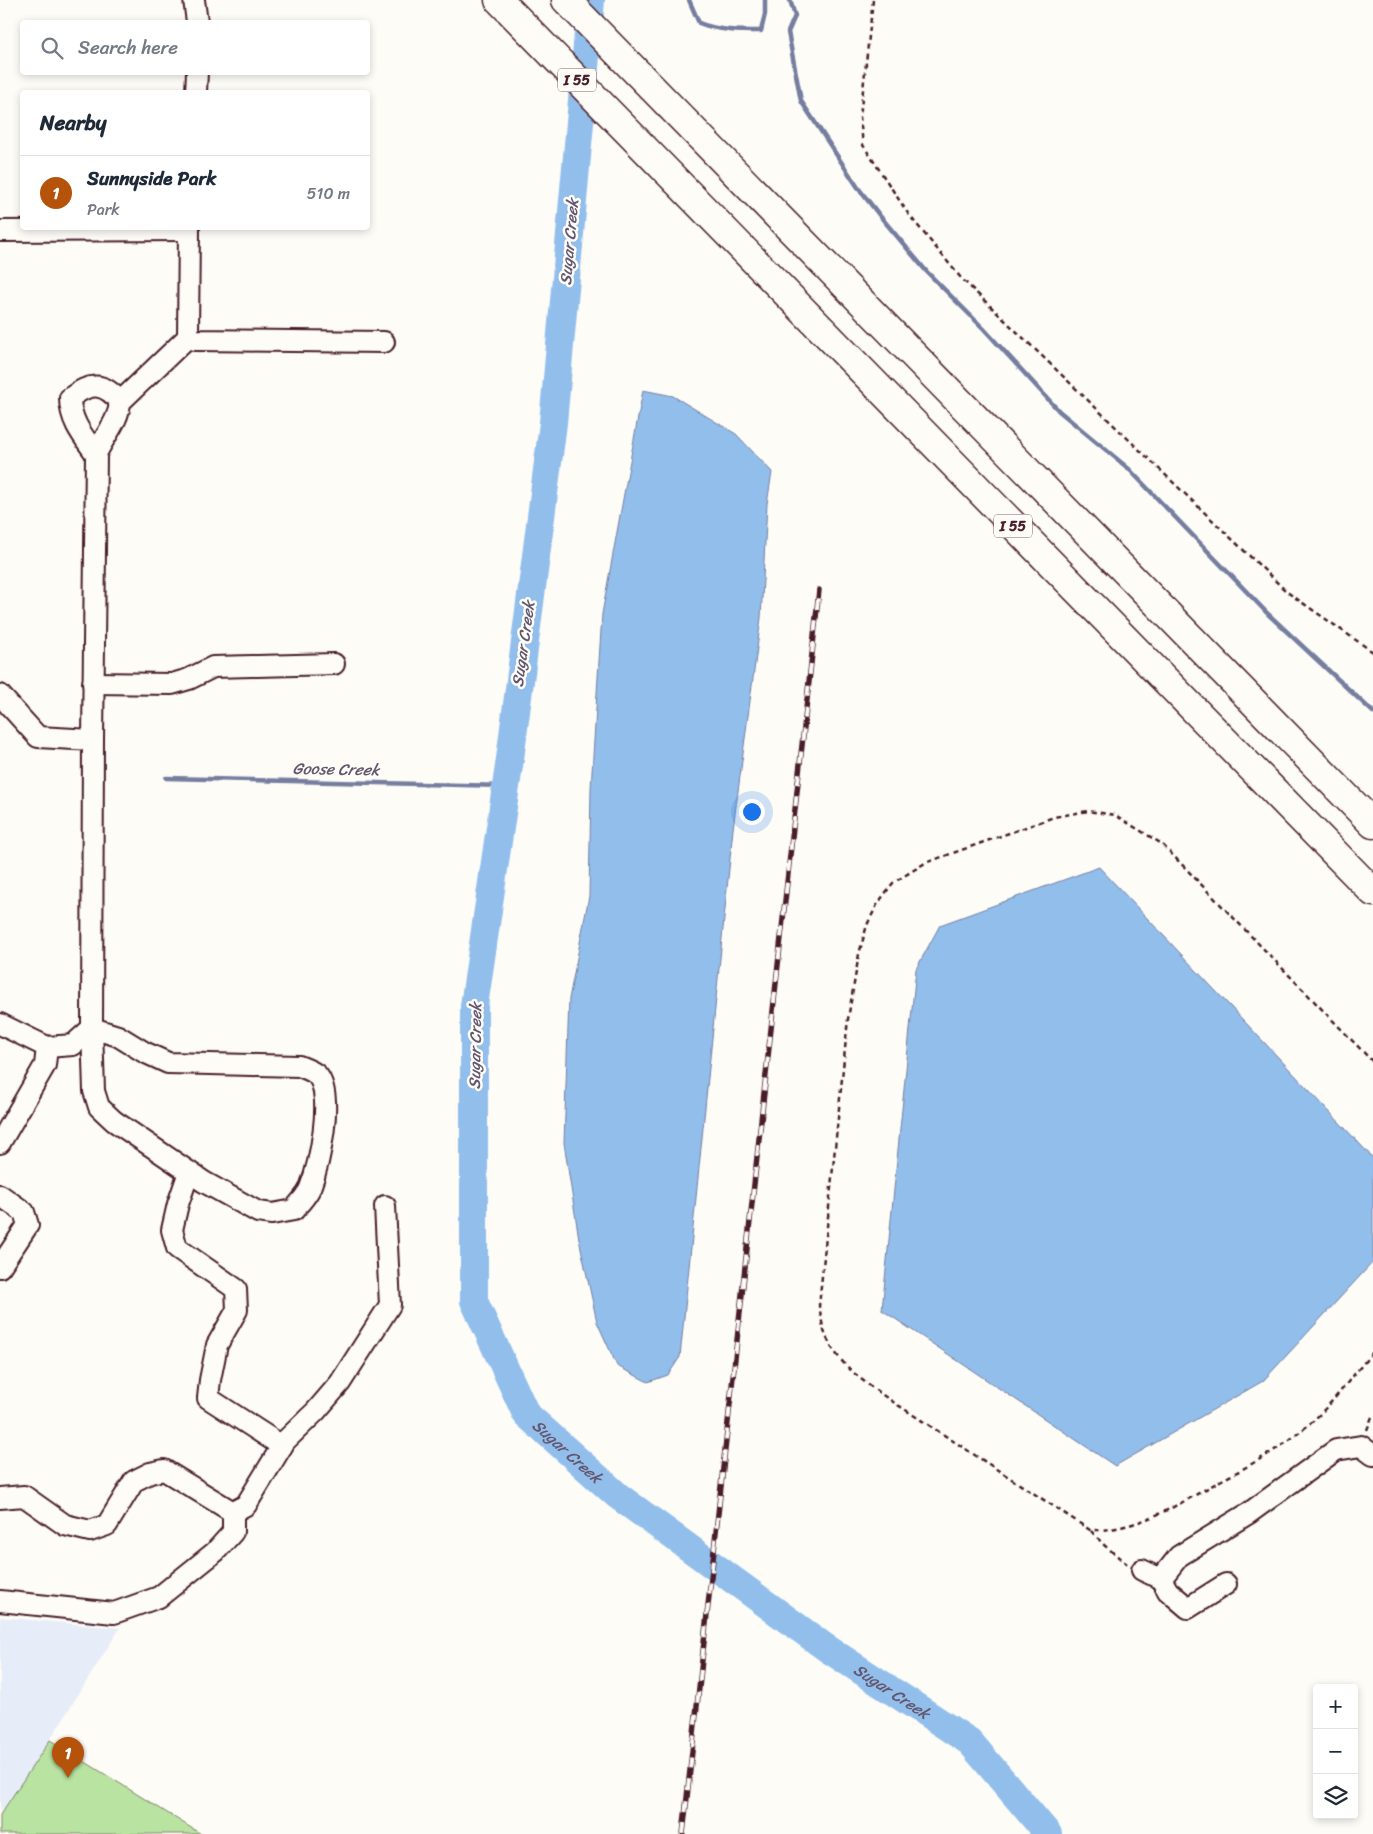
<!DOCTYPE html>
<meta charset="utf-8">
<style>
:root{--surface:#fff;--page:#f6f6f7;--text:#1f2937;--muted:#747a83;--line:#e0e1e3;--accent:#b45309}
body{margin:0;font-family:Sriracha,sans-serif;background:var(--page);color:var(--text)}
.controls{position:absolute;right:15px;bottom:15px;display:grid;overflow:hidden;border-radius:5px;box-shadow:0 2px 8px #0003}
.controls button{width:45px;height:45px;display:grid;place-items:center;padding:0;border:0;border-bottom:1px solid var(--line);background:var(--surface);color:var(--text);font:25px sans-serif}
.you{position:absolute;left:751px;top:811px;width:18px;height:18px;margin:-12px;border:4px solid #fff;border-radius:50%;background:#1a73e8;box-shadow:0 0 0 8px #1a73e833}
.badge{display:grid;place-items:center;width:32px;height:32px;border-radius:50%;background:var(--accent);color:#fff;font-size:16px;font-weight:700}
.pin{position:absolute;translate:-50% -41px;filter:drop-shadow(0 1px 2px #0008)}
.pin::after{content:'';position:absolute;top:26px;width:18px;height:15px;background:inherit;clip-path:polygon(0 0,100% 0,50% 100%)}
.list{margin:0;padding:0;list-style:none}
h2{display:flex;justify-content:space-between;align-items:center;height:65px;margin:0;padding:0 20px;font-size:21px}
h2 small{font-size:16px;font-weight:400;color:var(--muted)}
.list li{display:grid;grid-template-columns:32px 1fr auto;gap:15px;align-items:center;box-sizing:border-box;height:75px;padding:0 20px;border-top:1px solid var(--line)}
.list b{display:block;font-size:19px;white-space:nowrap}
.list p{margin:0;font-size:16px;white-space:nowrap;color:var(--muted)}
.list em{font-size:16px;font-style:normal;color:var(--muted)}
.icon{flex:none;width:28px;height:28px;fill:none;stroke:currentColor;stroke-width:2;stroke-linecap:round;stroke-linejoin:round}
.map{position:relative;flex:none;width:1373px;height:1834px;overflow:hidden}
.search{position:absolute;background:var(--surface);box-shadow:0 2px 8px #0003;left:20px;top:20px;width:350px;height:55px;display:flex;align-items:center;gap:12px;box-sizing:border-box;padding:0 18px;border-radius:5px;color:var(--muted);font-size:19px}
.panel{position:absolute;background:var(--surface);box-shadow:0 2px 8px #0003;left:20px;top:90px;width:350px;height:140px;border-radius:5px}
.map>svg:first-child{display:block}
.built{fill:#e7edf8}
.green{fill:#b8e3a1;stroke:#818166}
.water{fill:#92beec;stroke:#757e9f}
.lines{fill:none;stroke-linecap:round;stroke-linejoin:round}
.stream{stroke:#757e9f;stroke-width:4.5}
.river{stroke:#92beec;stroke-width:28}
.minor-casing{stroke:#4a1f2b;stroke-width:24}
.highway-casing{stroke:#4a1f2b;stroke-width:31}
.path{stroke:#4a1f2b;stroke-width:2.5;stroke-dasharray:5 4;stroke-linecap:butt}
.minor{stroke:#fdfcf7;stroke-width:20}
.highway{stroke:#fdfcf7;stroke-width:28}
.rail-casing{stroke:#4a1f2b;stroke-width:5.5}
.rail{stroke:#fdfcf7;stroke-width:4;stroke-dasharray:11;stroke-linecap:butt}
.labels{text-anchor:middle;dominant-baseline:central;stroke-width:5;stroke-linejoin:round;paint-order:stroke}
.shield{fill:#fdfcf7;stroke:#806168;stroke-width:1}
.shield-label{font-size:14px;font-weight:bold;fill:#4a1f2b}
.water-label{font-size:16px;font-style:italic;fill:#63576f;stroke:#fdfcf7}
</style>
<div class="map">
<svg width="1373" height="1834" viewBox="0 0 1373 1834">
<rect width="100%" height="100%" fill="#fdfcf7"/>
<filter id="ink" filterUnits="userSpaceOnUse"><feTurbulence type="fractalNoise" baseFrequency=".02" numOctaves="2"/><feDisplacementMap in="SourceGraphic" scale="10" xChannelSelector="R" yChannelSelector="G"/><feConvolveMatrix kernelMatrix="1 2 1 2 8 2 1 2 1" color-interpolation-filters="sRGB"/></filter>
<g filter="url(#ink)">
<polygon class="built" points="0,1617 120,1628 50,1740 0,1815"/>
<polygon class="green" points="50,1740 201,1834 0,1834 0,1815"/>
<g class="water">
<polygon points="643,390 673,396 736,434 772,472 767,504 761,618 733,829 680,1357 668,1375 648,1382 617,1366 597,1322 579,1239 564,1143 569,999 589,896 591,788 602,614"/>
<polygon points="1099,867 1373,1158 1373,1262 1263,1381 1115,1466 882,1310 916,969 940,925"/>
</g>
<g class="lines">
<g class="stream">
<path d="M 689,0 L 699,23 C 719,31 739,31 761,31 L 765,14 L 765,0"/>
<polyline points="790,0 795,16 788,32 801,101 859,189 880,216 927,272 984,329 1059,411 1129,469 1268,614 1373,712"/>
<polyline points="166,778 506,786"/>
</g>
<path class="river" id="s1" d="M 591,0 L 553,423 L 510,759 L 474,1006 L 474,1301 L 526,1414 L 618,1496 L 825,1647 L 970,1742 L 1048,1834"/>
<defs>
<g id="minor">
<polyline points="194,0 197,22"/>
<polyline points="196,92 197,72"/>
<polyline points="0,231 188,230"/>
<polyline points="188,337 195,340 384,342"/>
<path d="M 96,454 C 83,436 70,421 70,398 C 90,382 104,382 120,402"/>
<polyline points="93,683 172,684 189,679 213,667 334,664"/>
<path d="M 0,695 L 38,737 L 93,740 L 92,1028 L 94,1091 L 99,1107 L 114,1121 L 204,1182 L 258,1212 L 272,1214 L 294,1210 C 299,1203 307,1196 310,1188 C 319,1165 335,1095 317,1075 C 313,1071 304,1068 299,1066 L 168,1063 L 144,1052 L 118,1036 L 92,1028"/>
<path d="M 93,740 L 96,454 C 104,436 119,421 120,402 L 188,337 L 189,228"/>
<polyline points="0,1024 47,1047 73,1045 92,1028"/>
<polyline points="0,1143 45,1065 47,1047"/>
<polyline points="189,1172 178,1204 172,1230 177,1248 236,1289 237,1310 217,1345 210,1380 208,1398 282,1446"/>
<polyline points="0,1195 24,1212 28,1225 0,1267"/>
<polyline points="0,1498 24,1496 65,1525 90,1531 107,1525 134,1481 150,1473 164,1470 233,1512 246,1505 285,1441 316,1411 340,1383 390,1305 385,1206"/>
<polyline points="1142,1570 1161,1579"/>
<polyline points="1226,1584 1188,1608 1168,1591 1161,1579 1179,1556 1249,1513 1336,1450 1361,1446 1373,1455"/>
<polyline points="0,1601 114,1613 159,1597 215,1552 233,1532 233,1512"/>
</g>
<g id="highway">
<polyline points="499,0 1373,892"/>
<polyline points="566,0 1373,824"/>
</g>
</defs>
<use href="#minor" class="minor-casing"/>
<use href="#highway" class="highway-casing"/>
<g class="path">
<polyline points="873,0 860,117 863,145 909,215 961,278 1287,592 1373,652"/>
<path d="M 1373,1062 L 1162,844 L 1115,815 L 1088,811 L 1054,817 L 925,863 L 893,883 L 878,903 L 867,925 L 859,954 L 848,1019 L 819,1306 C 821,1315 822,1327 826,1336 C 837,1362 859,1378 881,1394 L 1090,1530 C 1136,1532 1181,1503 1220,1481 C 1253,1464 1285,1446 1313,1421 C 1335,1400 1353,1375 1373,1352"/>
<polyline points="1367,1430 1373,1414"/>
<polyline points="1091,1531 1104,1545 1127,1564"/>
</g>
<use href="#minor" class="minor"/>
<use href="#highway" class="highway"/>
<defs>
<polyline id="rail" points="683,1834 819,590"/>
</defs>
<use href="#rail" class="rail-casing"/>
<use href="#rail" class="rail"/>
</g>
</g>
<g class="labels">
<g class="shield">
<rect x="558" y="68.5" width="38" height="23" rx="4"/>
<rect x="994" y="514.5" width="38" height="23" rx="4"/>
</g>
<g class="shield-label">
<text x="577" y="80">I 55</text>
<text x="1013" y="526">I 55</text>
</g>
<g class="water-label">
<text transform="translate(569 242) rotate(-85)">Sugar Creek</text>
<text transform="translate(523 644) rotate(-82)">Sugar Creek</text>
<text transform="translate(336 769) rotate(1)">Goose Creek</text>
<text transform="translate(475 1046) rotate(-89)">Sugar Creek</text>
<text stroke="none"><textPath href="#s1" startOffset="1488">Sugar Creek</textPath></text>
<text stroke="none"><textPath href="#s1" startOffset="1892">Sugar Creek</textPath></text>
</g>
</g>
</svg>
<div class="controls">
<button>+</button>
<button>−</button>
<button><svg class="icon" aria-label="layers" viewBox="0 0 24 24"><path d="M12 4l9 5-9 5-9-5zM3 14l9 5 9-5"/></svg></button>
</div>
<div class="you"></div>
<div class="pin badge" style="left:68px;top:1778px">1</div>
<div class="search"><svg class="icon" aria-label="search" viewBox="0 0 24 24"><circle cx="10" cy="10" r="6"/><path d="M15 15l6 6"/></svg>Search here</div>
<section class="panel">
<h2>Nearby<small></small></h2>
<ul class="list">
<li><span class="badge">1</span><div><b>Sunnyside Park</b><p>Park</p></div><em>510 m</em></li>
</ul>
</section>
</div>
